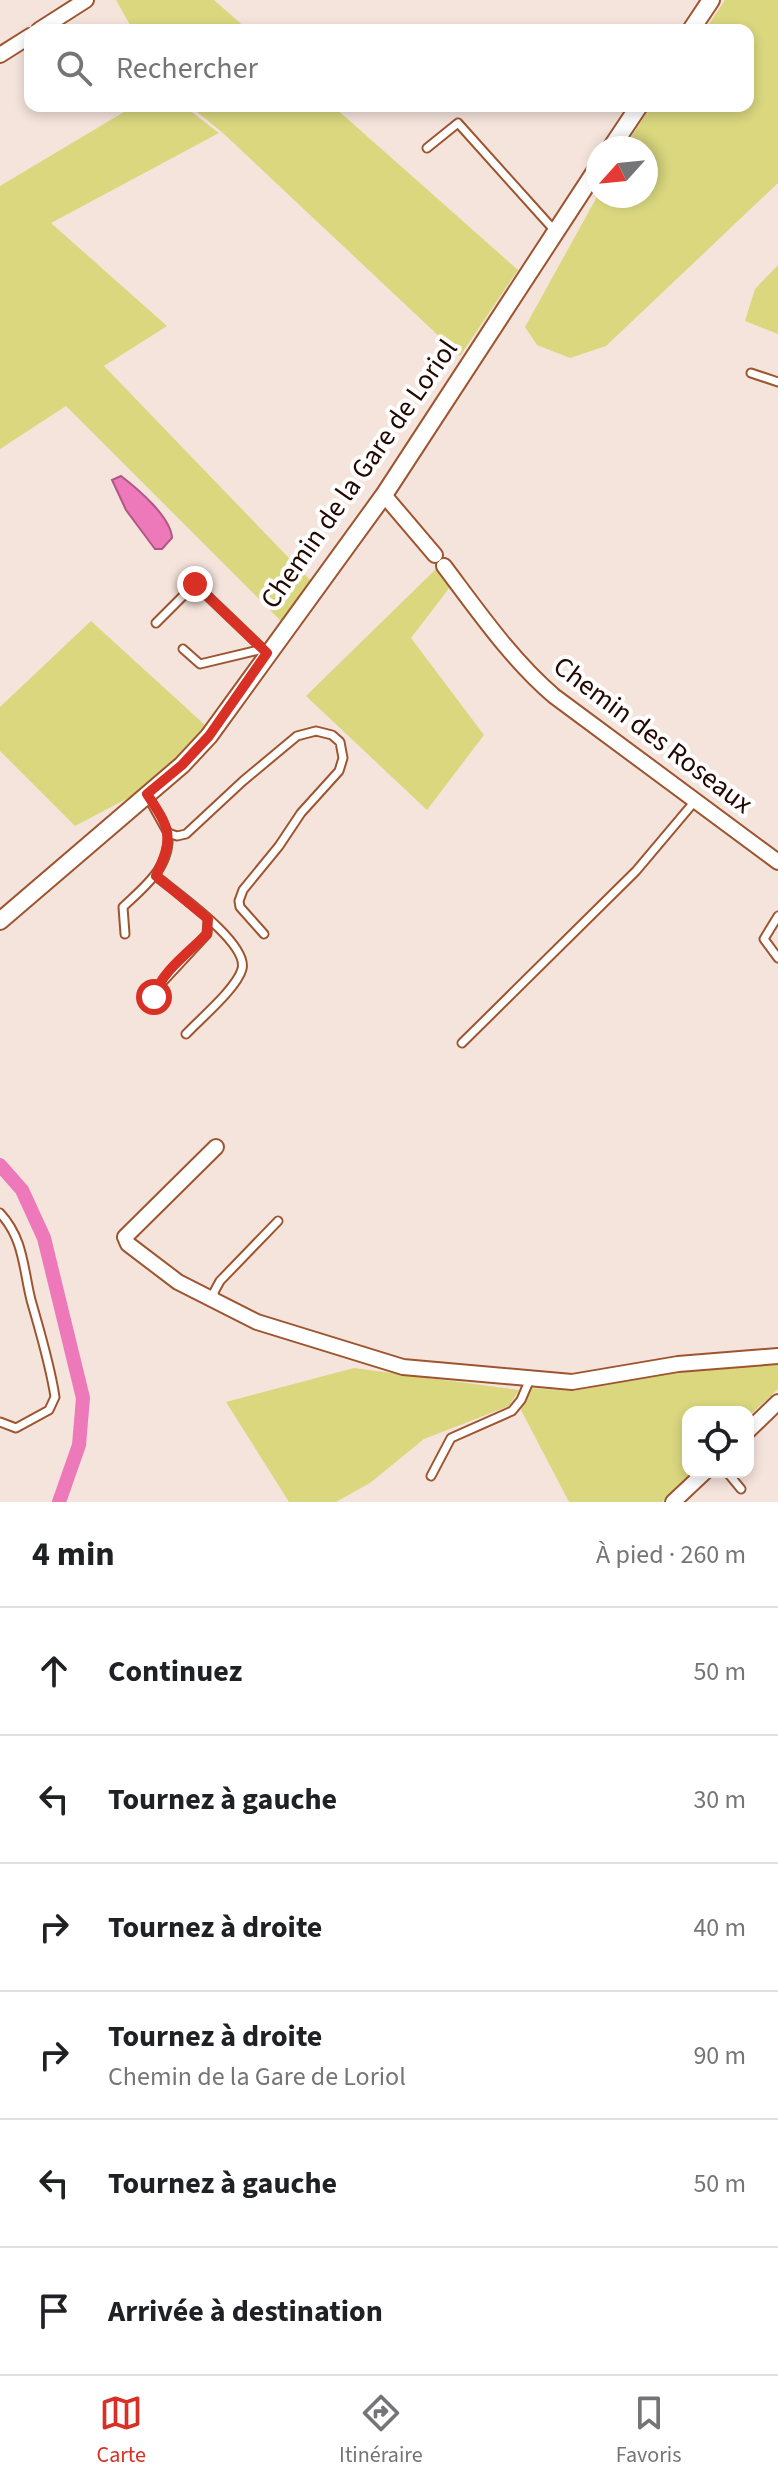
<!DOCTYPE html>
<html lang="fr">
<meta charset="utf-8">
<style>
:root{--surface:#fff;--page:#f6f6f6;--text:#202124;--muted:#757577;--line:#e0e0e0;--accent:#d93025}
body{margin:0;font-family:"Source Sans 3",sans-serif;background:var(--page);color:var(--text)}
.controls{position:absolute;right:24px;bottom:24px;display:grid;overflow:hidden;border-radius:16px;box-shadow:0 4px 12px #0003}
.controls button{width:72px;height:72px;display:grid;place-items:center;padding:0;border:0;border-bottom:2px solid var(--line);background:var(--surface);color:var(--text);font:40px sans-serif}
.compass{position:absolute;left:586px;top:136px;width:72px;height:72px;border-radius:50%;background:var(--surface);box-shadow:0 4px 12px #0003;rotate:243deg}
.stop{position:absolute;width:24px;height:24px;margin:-18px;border:6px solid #d93025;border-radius:50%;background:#fff}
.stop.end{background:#d93025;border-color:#fff;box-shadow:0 2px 8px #0008}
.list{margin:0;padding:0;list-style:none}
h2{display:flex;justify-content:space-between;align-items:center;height:104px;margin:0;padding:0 32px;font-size:34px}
h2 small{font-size:26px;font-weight:400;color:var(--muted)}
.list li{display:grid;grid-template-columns:52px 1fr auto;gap:24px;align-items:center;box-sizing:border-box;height:128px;padding:0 32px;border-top:2px solid var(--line)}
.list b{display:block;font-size:30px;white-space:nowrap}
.list p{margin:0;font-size:26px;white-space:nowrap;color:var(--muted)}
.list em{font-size:26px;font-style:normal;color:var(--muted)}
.icon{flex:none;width:44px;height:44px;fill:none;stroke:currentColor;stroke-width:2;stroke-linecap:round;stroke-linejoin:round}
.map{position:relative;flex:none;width:778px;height:1502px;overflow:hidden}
.search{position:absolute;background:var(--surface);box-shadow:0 4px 12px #0003;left:24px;right:24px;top:24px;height:88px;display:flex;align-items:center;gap:20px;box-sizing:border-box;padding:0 28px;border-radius:16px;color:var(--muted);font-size:30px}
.sheet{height:872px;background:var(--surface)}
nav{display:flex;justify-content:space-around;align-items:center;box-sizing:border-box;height:112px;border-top:2px solid var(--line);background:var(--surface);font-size:22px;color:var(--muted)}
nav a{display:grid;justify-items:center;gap:4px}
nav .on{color:var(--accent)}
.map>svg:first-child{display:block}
.green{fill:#dad77f}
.water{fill:#ed79bb;stroke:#b05783;stroke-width:2}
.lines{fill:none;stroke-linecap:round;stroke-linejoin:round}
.canal{stroke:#ed79bb;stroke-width:14}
.service-casing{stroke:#9e552f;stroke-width:11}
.minor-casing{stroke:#9e552f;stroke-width:18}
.tertiary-casing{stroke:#9e552f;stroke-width:20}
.service{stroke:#fff;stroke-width:7}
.minor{stroke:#fff;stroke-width:14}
.tertiary{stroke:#fff;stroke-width:16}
.route{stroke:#d93025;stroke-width:10}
.labels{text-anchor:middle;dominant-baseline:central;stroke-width:8;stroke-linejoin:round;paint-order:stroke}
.street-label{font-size:28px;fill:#230700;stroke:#fff}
</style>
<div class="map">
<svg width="778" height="1502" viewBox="0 0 778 1502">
<rect width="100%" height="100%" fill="#f5e4dc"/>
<g class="green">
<polygon points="116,0 214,0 248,30 133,30"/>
<polygon points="725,0 778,0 778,183 606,346 570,358 537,345 525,327 598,195 646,196 646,148 624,148 651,106 748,106 748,30 705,30"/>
<polygon points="134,106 184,106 219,133 51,223 167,326 104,366 312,582 281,621 66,406 0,449 0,186"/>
<polygon points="190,106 333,106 518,270 460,356 224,134"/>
<polygon points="778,265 778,334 745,321 755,289"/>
<polygon points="437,568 450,587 411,638 484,735 427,810 306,696"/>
<polygon points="91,621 206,726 191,748 149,787 75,826 0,751 0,707"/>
<polygon points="765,1362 778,1363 778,1389 748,1417 748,1412 688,1412 688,1472 693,1472 662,1502 569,1502 521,1410 530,1388 573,1391 653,1375"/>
<polygon points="354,1368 519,1390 509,1406 424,1439 370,1483 336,1502 289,1502 226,1402"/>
</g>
<path class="water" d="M 121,476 C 138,489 171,517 172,538 L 162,549 L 155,549 L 152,545 L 126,510 L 112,480 Z"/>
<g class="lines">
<polyline class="canal" points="0,1165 22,1190 44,1238 83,1398 79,1445 59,1502"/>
<defs>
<g id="service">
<polyline points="427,148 458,123 555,231"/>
<polyline points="751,373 778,382"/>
<polyline points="156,623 195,584 267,653"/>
<polyline points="183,649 200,664 263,649"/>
<polyline points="147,795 168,833 177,836 186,834 243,781 297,736 316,731 332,735 340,742 343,758 339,771 301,813 279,846 243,890 239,901 240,907 264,934"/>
<path d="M 156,876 C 175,892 249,943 242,969 C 237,988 200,1019 186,1034"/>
<polyline points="778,916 764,939 778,958"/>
<path d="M 125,934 L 123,907 C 145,886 171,867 168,833"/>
<polyline points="158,1004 154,997 156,989 207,934 208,919"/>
<polyline points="462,1043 636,871 695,801"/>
<path d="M 0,1213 C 24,1239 23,1268 31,1300 C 40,1332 50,1364 55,1397 L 49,1410 L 16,1428 L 0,1422"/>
<polyline points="215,1299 214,1292 220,1281 278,1221"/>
<polyline points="727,1472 741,1489"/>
<polyline points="431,1476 451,1438 512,1411 521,1400 530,1379"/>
</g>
<g id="minor">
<polyline points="39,30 86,0"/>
<polyline points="0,55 30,36"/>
<polyline points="384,495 435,555"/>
<path d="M 444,566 C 478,611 511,659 554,696 L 778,862"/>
<polyline points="216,1147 125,1237 128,1244 178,1282 257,1322 403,1367 572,1382 678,1364 778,1356"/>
<polyline points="748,1431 778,1402"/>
<polyline points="673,1502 705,1472"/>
</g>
<g id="tertiary">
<polyline points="691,30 711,0"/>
<polyline points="611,148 639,106"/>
<polyline points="0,921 182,765 209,736 384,495 598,167"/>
</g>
</defs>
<use href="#service" class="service-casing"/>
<use href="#minor" class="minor-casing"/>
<use href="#tertiary" class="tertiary-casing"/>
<use href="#service" class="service"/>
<use href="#minor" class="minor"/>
<use href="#tertiary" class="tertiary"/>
</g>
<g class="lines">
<path class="route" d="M 154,997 C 160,973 189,952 207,934 L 208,919 L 156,876 C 174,836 171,830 147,794 L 182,765 L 209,736 L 267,653 L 195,584"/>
</g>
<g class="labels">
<g class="street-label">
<text transform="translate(359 474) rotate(-55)">Chemin de la Gare de Loriol</text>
<text transform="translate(653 735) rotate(37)">Chemin des Roseaux</text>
</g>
</g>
</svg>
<div class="controls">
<button><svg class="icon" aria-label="locate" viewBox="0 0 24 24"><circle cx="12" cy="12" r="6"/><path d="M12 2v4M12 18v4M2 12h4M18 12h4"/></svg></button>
</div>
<svg class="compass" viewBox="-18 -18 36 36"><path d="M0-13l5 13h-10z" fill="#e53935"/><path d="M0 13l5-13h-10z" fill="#757577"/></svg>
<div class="stop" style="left:154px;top:997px"></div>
<div class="stop end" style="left:195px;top:584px"></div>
<div class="search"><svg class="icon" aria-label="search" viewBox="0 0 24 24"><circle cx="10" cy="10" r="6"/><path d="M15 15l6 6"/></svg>Rechercher</div>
</div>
<section class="sheet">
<h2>4 min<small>À pied · 260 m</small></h2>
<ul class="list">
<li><svg class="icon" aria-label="ahead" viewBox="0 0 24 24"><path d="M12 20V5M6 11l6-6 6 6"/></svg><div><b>Continuez</b></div><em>50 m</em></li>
<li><svg class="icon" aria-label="left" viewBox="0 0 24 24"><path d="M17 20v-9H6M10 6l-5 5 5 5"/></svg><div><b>Tournez à gauche</b></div><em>30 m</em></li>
<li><svg class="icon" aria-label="right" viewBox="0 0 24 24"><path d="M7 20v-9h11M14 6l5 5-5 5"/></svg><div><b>Tournez à droite</b></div><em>40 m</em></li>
<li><svg class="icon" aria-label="right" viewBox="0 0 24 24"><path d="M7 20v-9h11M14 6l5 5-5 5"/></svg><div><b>Tournez à droite</b><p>Chemin de la Gare de Loriol</p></div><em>90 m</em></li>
<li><svg class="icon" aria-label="left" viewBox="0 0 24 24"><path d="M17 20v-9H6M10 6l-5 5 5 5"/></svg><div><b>Tournez à gauche</b></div><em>50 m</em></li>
<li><svg class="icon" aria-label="arrive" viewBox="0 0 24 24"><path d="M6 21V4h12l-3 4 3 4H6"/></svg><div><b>Arrivée à destination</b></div></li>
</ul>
</section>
<nav>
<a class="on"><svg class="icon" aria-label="map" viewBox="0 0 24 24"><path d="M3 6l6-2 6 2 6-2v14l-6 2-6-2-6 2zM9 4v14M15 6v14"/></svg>Carte</a>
<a><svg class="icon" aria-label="directions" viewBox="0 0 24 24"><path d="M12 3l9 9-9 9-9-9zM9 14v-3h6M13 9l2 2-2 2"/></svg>Itinéraire</a>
<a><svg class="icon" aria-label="saved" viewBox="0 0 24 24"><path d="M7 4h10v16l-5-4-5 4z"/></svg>Favoris</a>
</nav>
